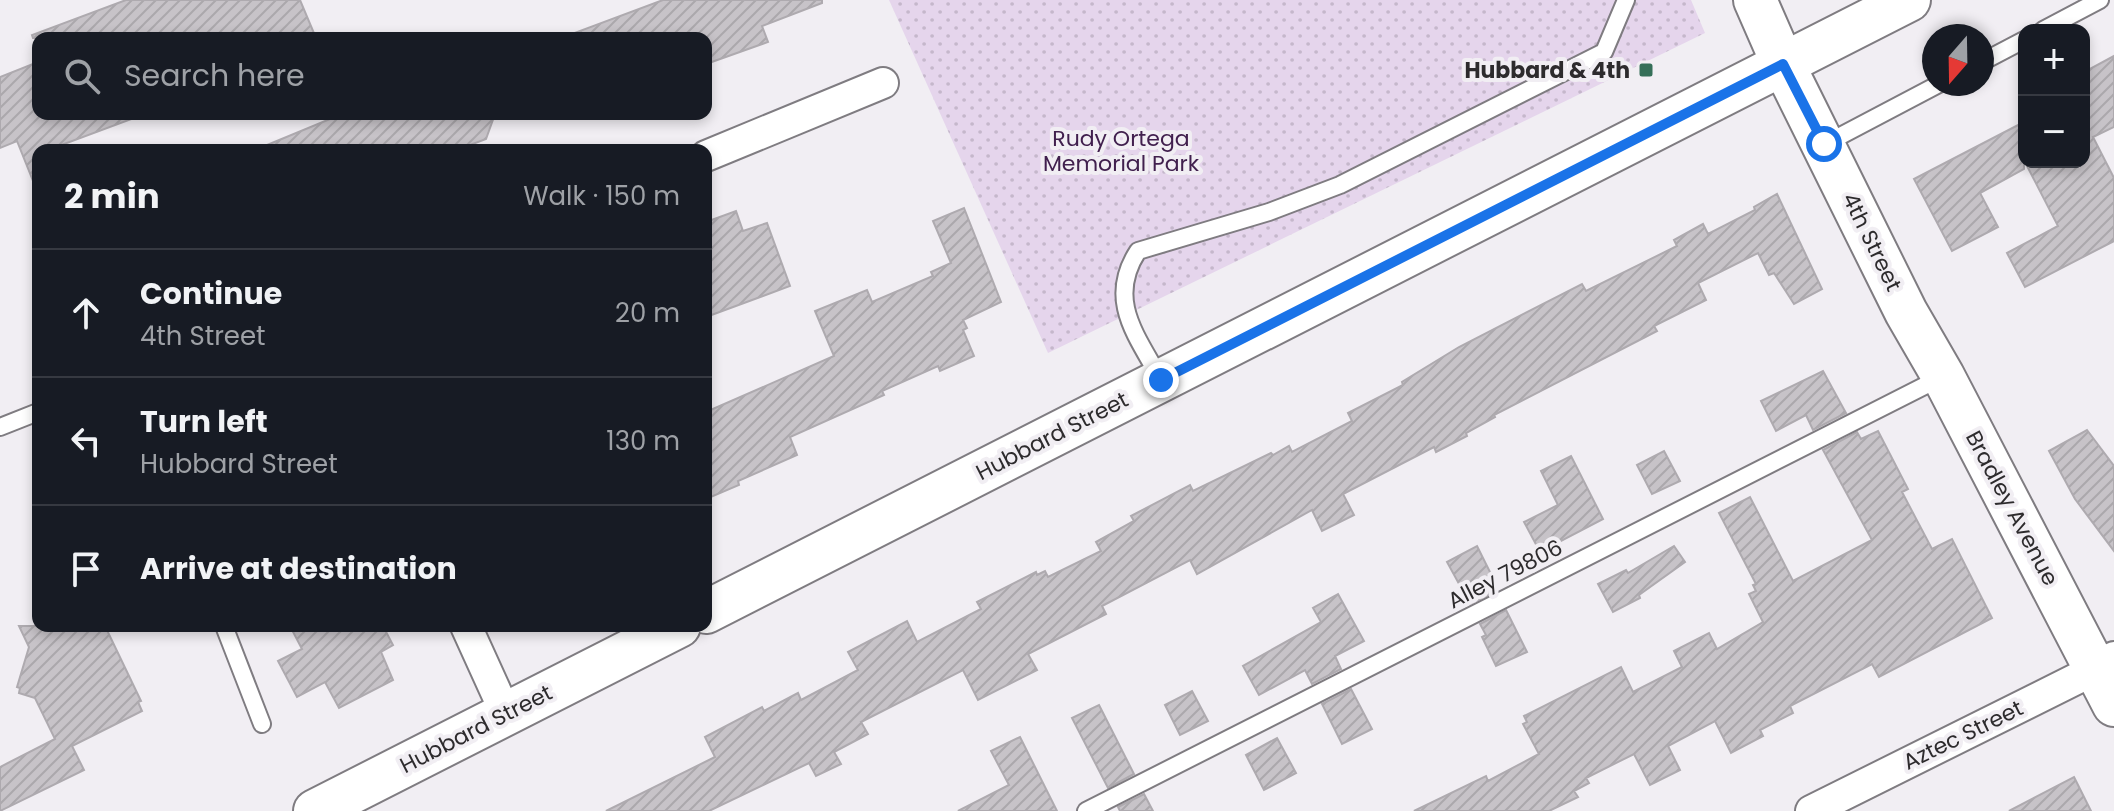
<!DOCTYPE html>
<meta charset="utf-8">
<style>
:root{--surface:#171b24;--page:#242831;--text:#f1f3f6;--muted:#9ea1a6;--line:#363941}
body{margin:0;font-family:Poppins,sans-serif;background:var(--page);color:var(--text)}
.controls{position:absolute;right:24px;top:24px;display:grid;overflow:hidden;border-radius:16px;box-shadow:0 4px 12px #0003}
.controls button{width:72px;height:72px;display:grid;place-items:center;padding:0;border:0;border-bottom:2px solid var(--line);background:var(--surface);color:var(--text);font:40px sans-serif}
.compass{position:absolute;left:1922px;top:24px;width:72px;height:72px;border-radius:50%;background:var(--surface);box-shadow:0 4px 12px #0003;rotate:200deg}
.stop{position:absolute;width:24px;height:24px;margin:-18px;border:6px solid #1a73e8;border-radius:50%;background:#fff}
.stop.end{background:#1a73e8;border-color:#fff;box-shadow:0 2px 8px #0008}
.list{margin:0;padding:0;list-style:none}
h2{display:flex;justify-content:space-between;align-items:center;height:104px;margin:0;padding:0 32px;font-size:34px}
h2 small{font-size:26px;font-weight:400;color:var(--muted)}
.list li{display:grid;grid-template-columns:52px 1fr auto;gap:24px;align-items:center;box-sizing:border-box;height:128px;padding:0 32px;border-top:2px solid var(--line)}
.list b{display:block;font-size:30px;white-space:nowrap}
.list p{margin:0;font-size:26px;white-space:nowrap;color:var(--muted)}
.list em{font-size:26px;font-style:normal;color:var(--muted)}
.icon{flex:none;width:44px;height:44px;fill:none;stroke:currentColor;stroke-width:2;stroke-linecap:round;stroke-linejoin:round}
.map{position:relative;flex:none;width:2114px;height:811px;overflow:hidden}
.search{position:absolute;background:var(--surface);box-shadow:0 4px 12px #0003;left:32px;top:32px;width:680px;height:88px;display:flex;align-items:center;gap:20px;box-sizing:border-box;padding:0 28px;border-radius:16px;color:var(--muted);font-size:30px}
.panel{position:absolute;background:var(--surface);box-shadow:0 4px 12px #0003;left:32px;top:144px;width:680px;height:488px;border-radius:16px}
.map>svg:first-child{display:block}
.green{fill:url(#green-dots)}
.building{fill:url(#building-hatch);stroke:#aeaaaf;stroke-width:2}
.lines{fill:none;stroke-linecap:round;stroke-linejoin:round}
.lane-casing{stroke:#7f7c81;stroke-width:20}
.street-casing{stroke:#7f7c81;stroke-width:34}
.secondary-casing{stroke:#7f7c81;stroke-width:46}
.lane{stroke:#fff;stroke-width:16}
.street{stroke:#fff;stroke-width:30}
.secondary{stroke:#fff;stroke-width:42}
.route{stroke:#1a73e8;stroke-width:10}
.poi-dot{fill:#356f58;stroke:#f1eef3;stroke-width:3}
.labels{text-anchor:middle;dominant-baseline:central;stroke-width:8;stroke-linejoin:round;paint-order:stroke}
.poi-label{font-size:22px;font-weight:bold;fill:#2d2b2d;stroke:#f1eef3;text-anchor:end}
.park-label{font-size:22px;fill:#41204e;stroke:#f1eef3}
.street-label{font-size:22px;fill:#2d2b2d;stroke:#f1eef3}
</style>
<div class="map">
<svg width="2114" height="811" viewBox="0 0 2114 811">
<defs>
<pattern id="green-dots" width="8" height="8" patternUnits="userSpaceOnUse" patternTransform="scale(2)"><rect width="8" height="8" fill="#e5d5ec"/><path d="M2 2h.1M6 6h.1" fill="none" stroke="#c5b7cb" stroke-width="1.8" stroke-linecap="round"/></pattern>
<pattern id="building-hatch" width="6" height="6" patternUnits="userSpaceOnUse" patternTransform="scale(2)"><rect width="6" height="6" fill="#c7c3c8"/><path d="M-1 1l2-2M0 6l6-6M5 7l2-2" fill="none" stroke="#aba8ac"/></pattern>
</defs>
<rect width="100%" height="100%" fill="#f1eef3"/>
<polygon class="green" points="889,0 1691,0 1705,33 1048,353"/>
<g class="building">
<polygon points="126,0 300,0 316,38 33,38 32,35"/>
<polygon points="663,0 822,0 822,3 762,26 768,42 706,64 706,38 570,38 569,35"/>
<polygon points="2114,56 2114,127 2093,137 2114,178 2114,241 2025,287 2007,253 2058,226 2025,162 2084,162 2084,72"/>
<polygon points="38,62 38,114 136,114 137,117 48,150 38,150 37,191 17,141 0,148 0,77"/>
<polygon points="342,114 495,114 486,139 457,150 255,150"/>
<polygon points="2024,122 2024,169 1980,193 1998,227 1952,251 1914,179"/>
<polygon points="1777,194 1822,289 1794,304 1774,273 1769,275 1758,253 1698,283 1706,300 1654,326 1657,331 1494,415 1495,417 1466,433 1467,436 1436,452 1434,447 1343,494 1354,515 1322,531 1312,510 1197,574 1190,560 1102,606 1106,614 1028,654 1037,670 978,700 963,670 861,722 868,734 834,752 841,764 816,776 809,763 709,811 606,811 715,757 705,737 762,707 764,711 798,693 801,700 858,670 848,652 907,621 917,642 981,609 977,602 1036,572 1037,575 1045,571 1048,577 1101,551 1096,542 1134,521 1131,516 1190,485 1193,491 1271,453 1273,455 1289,446 1292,452 1352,421 1348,413 1403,385 1402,382 1459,347 1582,284 1586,291 1677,246 1674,240 1703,224 1708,234 1755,210 1754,207"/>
<polygon points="964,208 1001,302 963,320 967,328 963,330 974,356 940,371 938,366 882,391 884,395 790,437 797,455 738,481 739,485 706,499 706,412 834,356 815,311 867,290 872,302 933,276 931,272 951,263 933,221"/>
<polygon points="736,211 743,231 767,223 790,286 706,317 706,222"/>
<polygon points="1823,371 1846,413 1813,430 1806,415 1776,431 1761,401"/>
<polygon points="2087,430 2114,466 2114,551 2075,499 2049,451"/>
<polygon points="1878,431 1908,489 1902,492 1932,549 1952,539 1992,618 1879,677 1872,664 1790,706 1793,713 1760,730 1763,736 1731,753 1715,721 1668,746 1680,770 1650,785 1634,754 1586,778 1589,783 1574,791 1578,797 1549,811 1414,811 1486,776 1488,781 1539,754 1523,724 1527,722 1524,716 1621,667 1633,692 1682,667 1674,651 1709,633 1717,649 1763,622 1749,594 1756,591 1753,585 1756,584 1719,513 1750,497 1793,581 1872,540 1823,450 1857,432 1861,439"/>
<polygon points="1664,451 1680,481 1652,494 1637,465"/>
<polygon points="1571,456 1603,519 1540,552 1524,522 1558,505 1541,471"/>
<polygon points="1477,546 1492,576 1490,577 1496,591 1470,604 1447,562"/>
<polygon points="1674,546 1685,562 1639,595 1640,598 1613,612 1598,584 1626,570 1628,573"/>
<polygon points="1338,594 1364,641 1335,656 1341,669 1312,684 1305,670 1259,695 1243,666 1321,622 1313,608"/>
<polygon points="1506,610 1527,652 1496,666 1482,637 1486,635 1480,624"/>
<polygon points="19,626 105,626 141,701 138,702 142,711 72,746 84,770 0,811 0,767 55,739 35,698 19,693 20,688 17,687 29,647"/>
<polygon points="290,626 383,626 393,645 381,652 393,680 339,708 325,682 297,697 278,661 302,649"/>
<polygon points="1351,689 1372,729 1342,744 1322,704"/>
<polygon points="1192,691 1208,721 1180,735 1165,705"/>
<polygon points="1099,705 1134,774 1108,788 1072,718"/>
<polygon points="1020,737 1057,811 958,811 1009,785 991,751"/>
<polygon points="1277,738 1296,773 1264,790 1246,755"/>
<polygon points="2074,777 2091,811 2009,811"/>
<polygon points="1144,794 1153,811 1120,811 1118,807"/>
</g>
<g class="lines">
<defs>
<g id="lane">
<polyline points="2043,30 2100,0"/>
<polyline points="1982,62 2024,40"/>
<polyline points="1825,144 1939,84"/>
<path d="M 1161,380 C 1137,336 1106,300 1138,251 L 1269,212 L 1340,185 L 1604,52 L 1626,0"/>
<polyline points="0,427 38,412"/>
<polyline points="224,626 262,724"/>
<polyline points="1086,811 1942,377"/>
</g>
<g id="street">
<polyline points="706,156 883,83"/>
<polyline points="466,626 506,714"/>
<polyline points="1811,811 2096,669 2114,657"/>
</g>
<g id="secondary">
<polyline points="1755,0 1783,64 1906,312 1943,376 2114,705"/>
<polyline points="706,612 1909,0"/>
<polyline points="315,811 679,626"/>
</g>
</defs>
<use href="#lane" class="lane-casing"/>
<use href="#street" class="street-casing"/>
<use href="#secondary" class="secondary-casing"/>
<use href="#lane" class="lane"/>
<use href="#street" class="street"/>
<use href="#secondary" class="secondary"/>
</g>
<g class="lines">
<polyline class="route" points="1161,380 1783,64 1824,144"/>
</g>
<rect class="poi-dot" x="1638" y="62" width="16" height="16" rx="4"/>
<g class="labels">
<g class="poi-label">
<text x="1630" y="70">Hubbard &amp; 4th</text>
</g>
<g class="park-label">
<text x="1121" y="138">Rudy Ortega<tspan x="1121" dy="25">Memorial Park</tspan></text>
</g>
<g class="street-label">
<text transform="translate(1872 242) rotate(64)">4th Street</text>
<text transform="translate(1052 436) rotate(-27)">Hubbard Street</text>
<text transform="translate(2012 508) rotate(62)">Bradley Avenue</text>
<text transform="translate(1505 574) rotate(-27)">Alley 79806</text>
<text transform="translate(476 729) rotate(-27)">Hubbard Street</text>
<text transform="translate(1963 735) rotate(-26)">Aztec Street</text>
</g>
</g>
</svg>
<div class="controls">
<button>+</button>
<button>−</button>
</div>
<svg class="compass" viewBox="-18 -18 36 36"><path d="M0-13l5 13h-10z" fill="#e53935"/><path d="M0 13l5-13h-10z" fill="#9ea1a6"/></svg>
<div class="stop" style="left:1824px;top:144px"></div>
<div class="stop end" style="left:1161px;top:380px"></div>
<div class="search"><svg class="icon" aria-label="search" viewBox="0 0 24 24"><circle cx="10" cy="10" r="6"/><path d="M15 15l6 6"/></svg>Search here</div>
<section class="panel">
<h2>2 min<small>Walk · 150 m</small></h2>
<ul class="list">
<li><svg class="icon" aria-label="ahead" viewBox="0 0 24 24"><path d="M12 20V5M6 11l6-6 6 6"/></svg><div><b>Continue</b><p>4th Street</p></div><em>20 m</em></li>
<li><svg class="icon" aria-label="left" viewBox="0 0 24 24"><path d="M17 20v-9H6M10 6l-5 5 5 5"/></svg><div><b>Turn left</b><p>Hubbard Street</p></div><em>130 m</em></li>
<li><svg class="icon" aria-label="arrive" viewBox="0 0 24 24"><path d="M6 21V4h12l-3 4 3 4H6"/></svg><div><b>Arrive at destination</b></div></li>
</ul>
</section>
</div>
